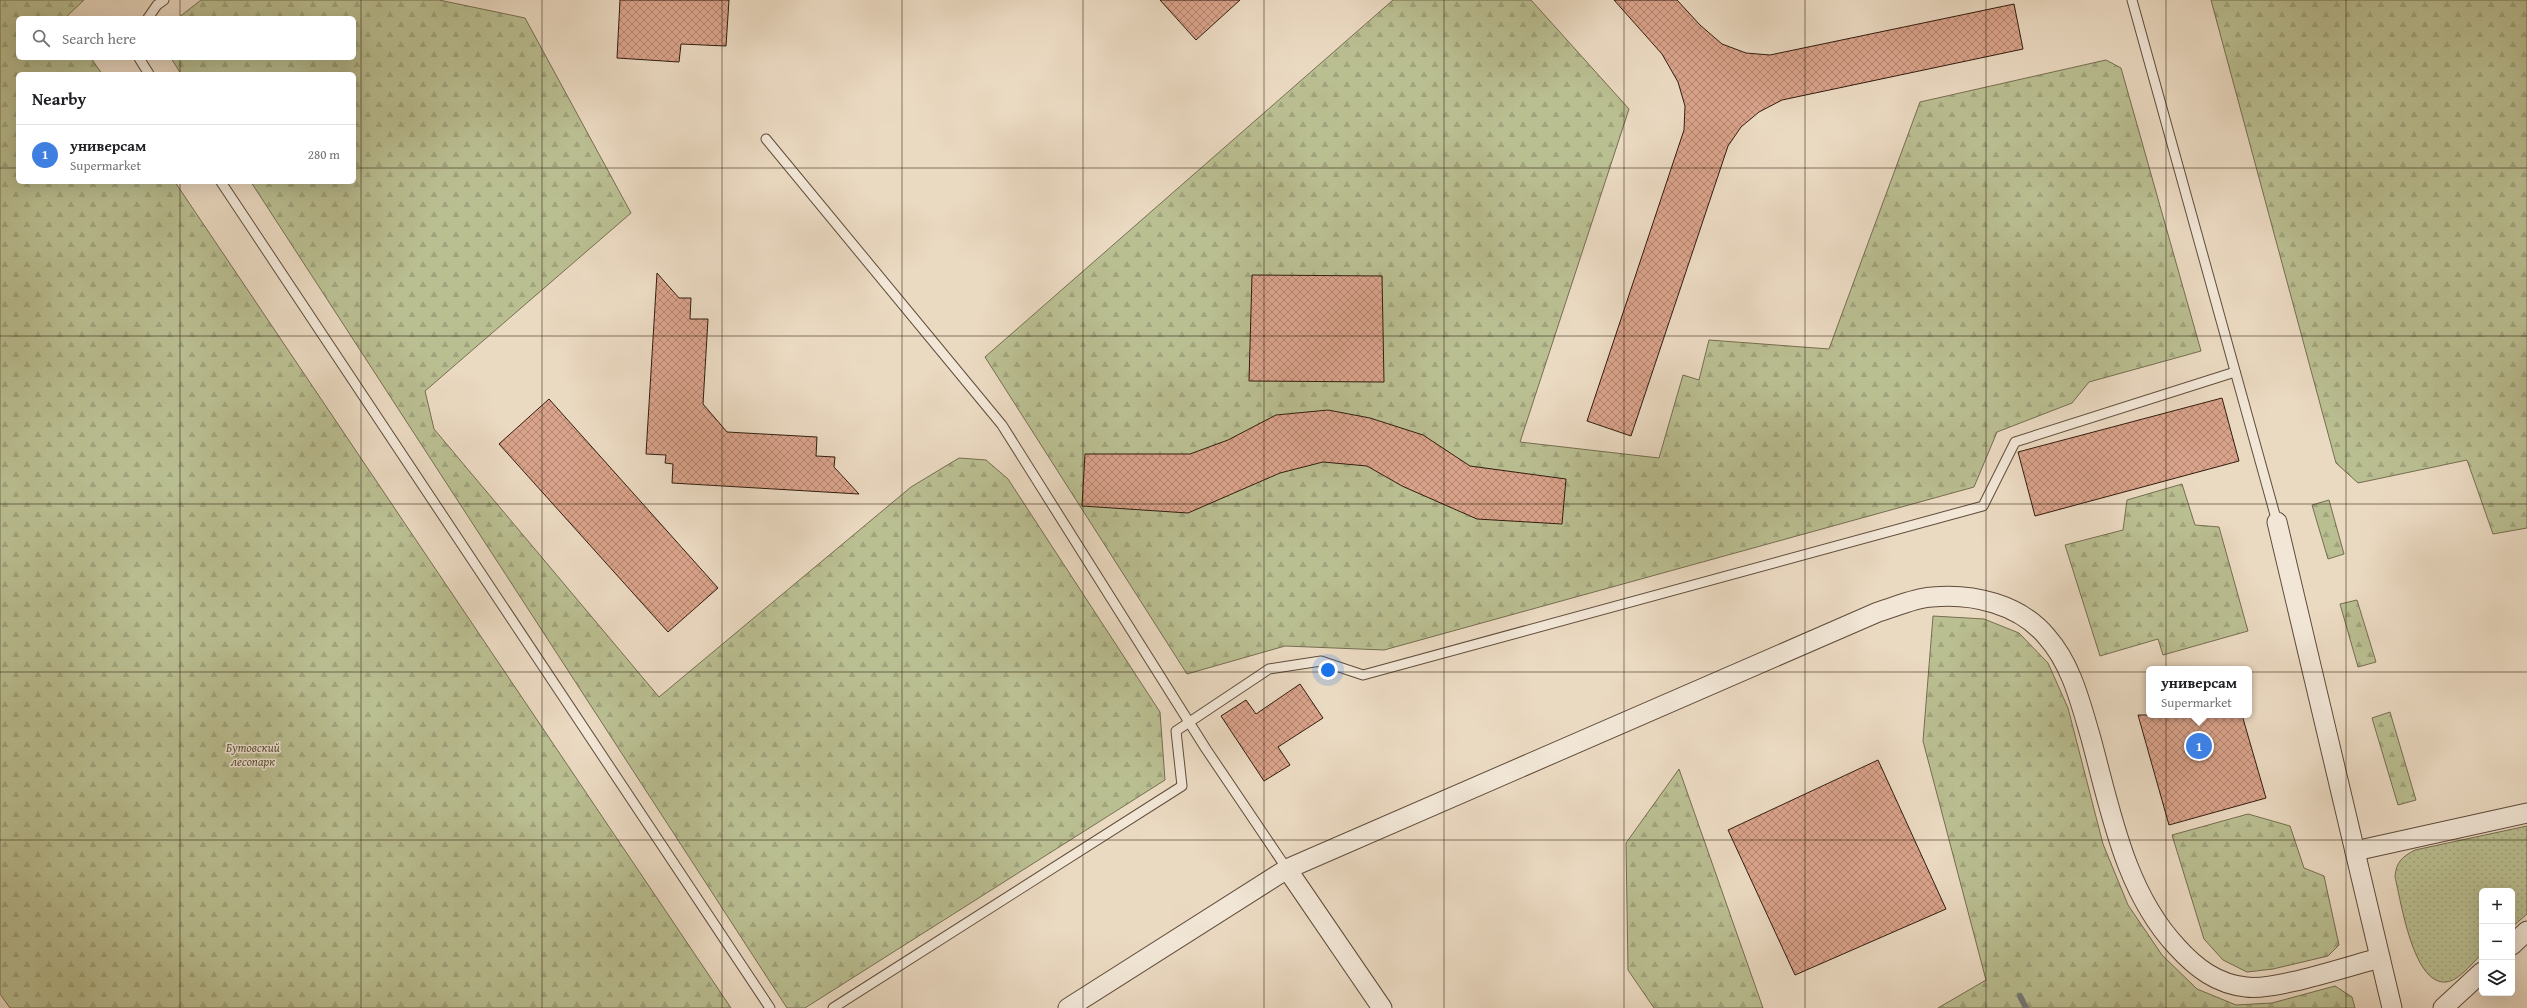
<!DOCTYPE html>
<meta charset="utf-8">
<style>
:root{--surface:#fff;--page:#f6f6f6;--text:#202124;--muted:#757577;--line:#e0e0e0;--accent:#d93025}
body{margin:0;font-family:"Gentium Book Plus",serif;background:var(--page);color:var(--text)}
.controls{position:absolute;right:12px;bottom:12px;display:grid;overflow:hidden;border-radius:6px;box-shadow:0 4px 16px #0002}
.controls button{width:36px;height:36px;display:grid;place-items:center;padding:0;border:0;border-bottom:1px solid var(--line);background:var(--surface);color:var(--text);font:20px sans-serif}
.you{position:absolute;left:1328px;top:670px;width:14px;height:14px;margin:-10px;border:3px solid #fff;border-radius:50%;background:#1a73e8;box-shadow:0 0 0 6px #1a73e833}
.badge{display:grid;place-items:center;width:26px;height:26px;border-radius:50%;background:var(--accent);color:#fff;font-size:13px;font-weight:700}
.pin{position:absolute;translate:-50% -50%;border:2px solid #fff;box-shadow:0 1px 4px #0006}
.popup{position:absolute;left:2146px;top:666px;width:106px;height:52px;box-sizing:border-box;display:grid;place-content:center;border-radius:6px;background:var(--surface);filter:drop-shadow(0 1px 3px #0005);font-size:13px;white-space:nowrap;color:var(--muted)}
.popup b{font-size:15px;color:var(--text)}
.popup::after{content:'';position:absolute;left:50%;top:100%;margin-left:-8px;border:8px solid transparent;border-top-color:var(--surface)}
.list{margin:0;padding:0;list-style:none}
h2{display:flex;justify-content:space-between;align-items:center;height:52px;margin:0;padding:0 16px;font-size:17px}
h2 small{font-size:13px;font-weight:400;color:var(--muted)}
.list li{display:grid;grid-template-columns:26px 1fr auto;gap:12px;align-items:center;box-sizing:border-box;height:60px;padding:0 16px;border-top:1px solid var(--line)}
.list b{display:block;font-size:15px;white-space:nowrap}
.list p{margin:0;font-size:13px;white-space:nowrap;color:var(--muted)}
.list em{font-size:13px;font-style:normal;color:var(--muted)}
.icon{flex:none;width:22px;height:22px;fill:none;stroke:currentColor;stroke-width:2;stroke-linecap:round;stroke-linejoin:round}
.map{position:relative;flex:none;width:2527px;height:1008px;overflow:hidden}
.search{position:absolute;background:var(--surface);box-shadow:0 4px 16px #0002;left:16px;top:16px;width:340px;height:44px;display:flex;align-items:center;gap:10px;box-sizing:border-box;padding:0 14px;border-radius:6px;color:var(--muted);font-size:15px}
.panel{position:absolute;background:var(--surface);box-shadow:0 4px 16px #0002;left:16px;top:72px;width:340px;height:112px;border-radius:6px}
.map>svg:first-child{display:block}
.grass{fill:url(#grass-dots);stroke:#766e50}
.forest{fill:url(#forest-firs);stroke:#766e50}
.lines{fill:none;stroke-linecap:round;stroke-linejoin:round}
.stream{stroke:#727a78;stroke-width:6}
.building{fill:url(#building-cross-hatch);stroke:#321d0e}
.lane-casing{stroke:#604c3b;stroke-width:11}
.street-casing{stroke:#604c3b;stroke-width:21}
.lane{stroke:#f2e7d7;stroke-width:9}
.street{stroke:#f2e7d7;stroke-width:19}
.grid{fill:none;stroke:#321d0e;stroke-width:1;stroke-opacity:0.55}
.labels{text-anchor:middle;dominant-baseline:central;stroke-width:3;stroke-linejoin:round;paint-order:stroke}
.park-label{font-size:12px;font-style:italic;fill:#5b4e36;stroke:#f2e7d7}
</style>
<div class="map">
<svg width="2527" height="1008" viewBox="0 0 2527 1008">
<defs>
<pattern id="grass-dots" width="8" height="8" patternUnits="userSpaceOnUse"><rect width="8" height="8" fill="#babf92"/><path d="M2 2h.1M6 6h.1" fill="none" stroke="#a0a47d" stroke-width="1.8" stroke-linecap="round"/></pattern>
<pattern id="forest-firs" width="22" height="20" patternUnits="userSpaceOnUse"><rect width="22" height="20" fill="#babf92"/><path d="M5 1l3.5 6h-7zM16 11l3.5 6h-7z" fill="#a0a47d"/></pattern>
<pattern id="building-cross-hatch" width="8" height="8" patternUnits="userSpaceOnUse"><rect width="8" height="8" fill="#daa38b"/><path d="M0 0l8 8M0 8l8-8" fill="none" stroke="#b18470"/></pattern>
</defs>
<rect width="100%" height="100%" fill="#ebdac2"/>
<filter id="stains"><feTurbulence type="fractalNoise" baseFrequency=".005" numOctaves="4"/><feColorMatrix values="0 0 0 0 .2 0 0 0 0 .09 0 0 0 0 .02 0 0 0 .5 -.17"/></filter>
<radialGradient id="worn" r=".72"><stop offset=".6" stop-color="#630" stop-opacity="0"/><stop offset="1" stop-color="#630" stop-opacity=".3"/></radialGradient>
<path class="grass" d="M 2527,826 L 2527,914 L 2512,927 L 2512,891 L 2482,891 L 2482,954 C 2473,962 2459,981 2446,982 C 2413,985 2401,901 2395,877 C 2396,862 2402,857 2415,850 Z"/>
<g class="forest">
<polygon points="0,0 84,0 65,18 18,18 18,58 91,58 102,74 18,74 18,182 175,182 731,1008 10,1008 0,994"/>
<polygon points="201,0 439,0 525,18 631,213 425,391 434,429 659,697 911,487 959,458 986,460 1008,479 1160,712 1165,780 805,1008 787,1008 251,182 354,182 354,74 181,74 171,58 354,58 354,18 178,18"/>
<polygon points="1393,0 1531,0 1629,109 1520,442 1659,458 1683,375 1699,380 1709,340 1829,349 1920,102 2106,60 2121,68 2201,351 2089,382 2072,403 1997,432 1974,487 1384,650 1285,646 1187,674 985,357"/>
<polygon points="2211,0 2527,0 2527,528 2493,534 2467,460 2358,483 2336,463"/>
<polygon points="2182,484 2195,525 2219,527 2248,631 2163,655 2158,639 2100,656 2065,545 2123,530 2127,500"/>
<polygon points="2329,500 2344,554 2328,559 2312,505"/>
<polygon points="2357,600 2376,662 2358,667 2340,604"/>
<polygon points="1933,616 1984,619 2019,633 2048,663 2068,708 2103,844 2128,905 2162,955 2197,989 2236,1005 2272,1003 2335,986 2352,997 2355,1008 1938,1008 1986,980 1923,741"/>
<polygon points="2390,712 2416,800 2398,805 2372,718"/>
<polygon points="1679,769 1763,1008 1654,1008 1628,970 1626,843"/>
<polygon points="2248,814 2290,826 2304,868 2324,876 2339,945 2328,956 2273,969 2247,972 2223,960 2204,939 2172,835"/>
</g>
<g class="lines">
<polyline class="stream" points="2020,996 2026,1008"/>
</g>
<g class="building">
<polygon points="620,0 729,0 726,46 681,44 679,62 617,58"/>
<polygon points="1160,0 1240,0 1196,40"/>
<polygon points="1614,0 1677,0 1700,25 1722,44 1746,53 1770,55 2014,4 2023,49 1782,100 1759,112 1741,127 1728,146 1631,436 1587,421 1684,130 1685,106 1678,82 1662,54"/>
<polygon points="657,273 679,298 691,298 690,319 708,319 703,404 727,432 817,437 816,456 835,457 834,467 859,494 672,483 673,464 665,463 666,455 646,454"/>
<polygon points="1252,275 1382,276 1384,382 1249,381"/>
<polygon points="2222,398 2239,461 2035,516 2018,452"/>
<polygon points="549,399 718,588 668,632 499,444"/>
<polygon points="1328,410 1370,418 1423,435 1470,466 1566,479 1562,524 1477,519 1402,486 1367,466 1323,462 1280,473 1188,513 1082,506 1085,454 1190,454 1228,440 1276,415"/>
<polygon points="1300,684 1323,718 1278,747 1290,765 1264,781 1221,716 1246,700 1256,714"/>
<polygon points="2138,715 2242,715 2266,798 2169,825"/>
<polygon points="1878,760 1946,909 1795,975 1728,830"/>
</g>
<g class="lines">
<defs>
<g id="lane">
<polyline points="2132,0 2277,522"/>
<polyline points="148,18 157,5 164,0"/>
<polyline points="139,58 149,74"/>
<polyline points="766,139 1002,425 1206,749 1287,869"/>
<polyline points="221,182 770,1008"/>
<polyline points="833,1008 1182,786 1176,731 1269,669 1321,661 1363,675 1983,506 2015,442 2235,372"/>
</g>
<g id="street">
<polyline points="2277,522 2392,1008"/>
<polyline points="2355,851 2527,813"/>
<polyline points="1287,869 1382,1008"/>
<polyline points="2512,945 2527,931"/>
<path d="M 1068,1008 L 1287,869 L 1878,612 C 1895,607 1914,598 1932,597 C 1972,593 2020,604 2047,637 C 2071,664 2080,701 2090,735 C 2110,807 2124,891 2177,947 C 2196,968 2217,984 2246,987 C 2275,991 2348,966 2380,958"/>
<polyline points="2443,1008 2482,972"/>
</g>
</defs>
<use href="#lane" class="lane-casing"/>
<use href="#street" class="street-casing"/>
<use href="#lane" class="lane"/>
<use href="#street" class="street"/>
</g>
<path class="grid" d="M 180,0 L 180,18M 361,0 L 361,1008M 542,0 L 542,1008M 722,0 L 722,1008M 902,0 L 902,1008M 1083,0 L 1083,1008M 1264,0 L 1264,1008M 1444,0 L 1444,1008M 1624,0 L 1624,1008M 1805,0 L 1805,1008M 1986,0 L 1986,1008M 2166,0 L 2166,1008M 2346,0 L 2346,1008M 180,58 L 180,74M 0,168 L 18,168M 354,168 L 2527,168M 180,182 L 180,1008M 0,336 L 2527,336M 0,504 L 2527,504M 0,672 L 2527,672M 0,840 L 2527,840"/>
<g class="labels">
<g class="park-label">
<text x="253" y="747">Бутовский<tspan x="253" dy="14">лесопарк</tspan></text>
</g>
</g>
<rect width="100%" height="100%" filter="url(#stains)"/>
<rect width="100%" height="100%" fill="url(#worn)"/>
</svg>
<div class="controls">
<button>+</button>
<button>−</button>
<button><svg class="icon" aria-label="layers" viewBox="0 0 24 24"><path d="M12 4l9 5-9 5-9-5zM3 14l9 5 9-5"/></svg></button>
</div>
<div class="you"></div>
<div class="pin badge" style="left:2199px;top:746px;background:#3f7fe0">1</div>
<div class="popup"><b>универсам</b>Supermarket</div>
<div class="search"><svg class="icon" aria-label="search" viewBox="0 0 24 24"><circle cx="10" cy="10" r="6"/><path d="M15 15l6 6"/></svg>Search here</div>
<section class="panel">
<h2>Nearby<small></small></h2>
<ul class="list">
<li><span class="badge" style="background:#3f7fe0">1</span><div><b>универсам</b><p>Supermarket</p></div><em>280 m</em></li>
</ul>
</section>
</div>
